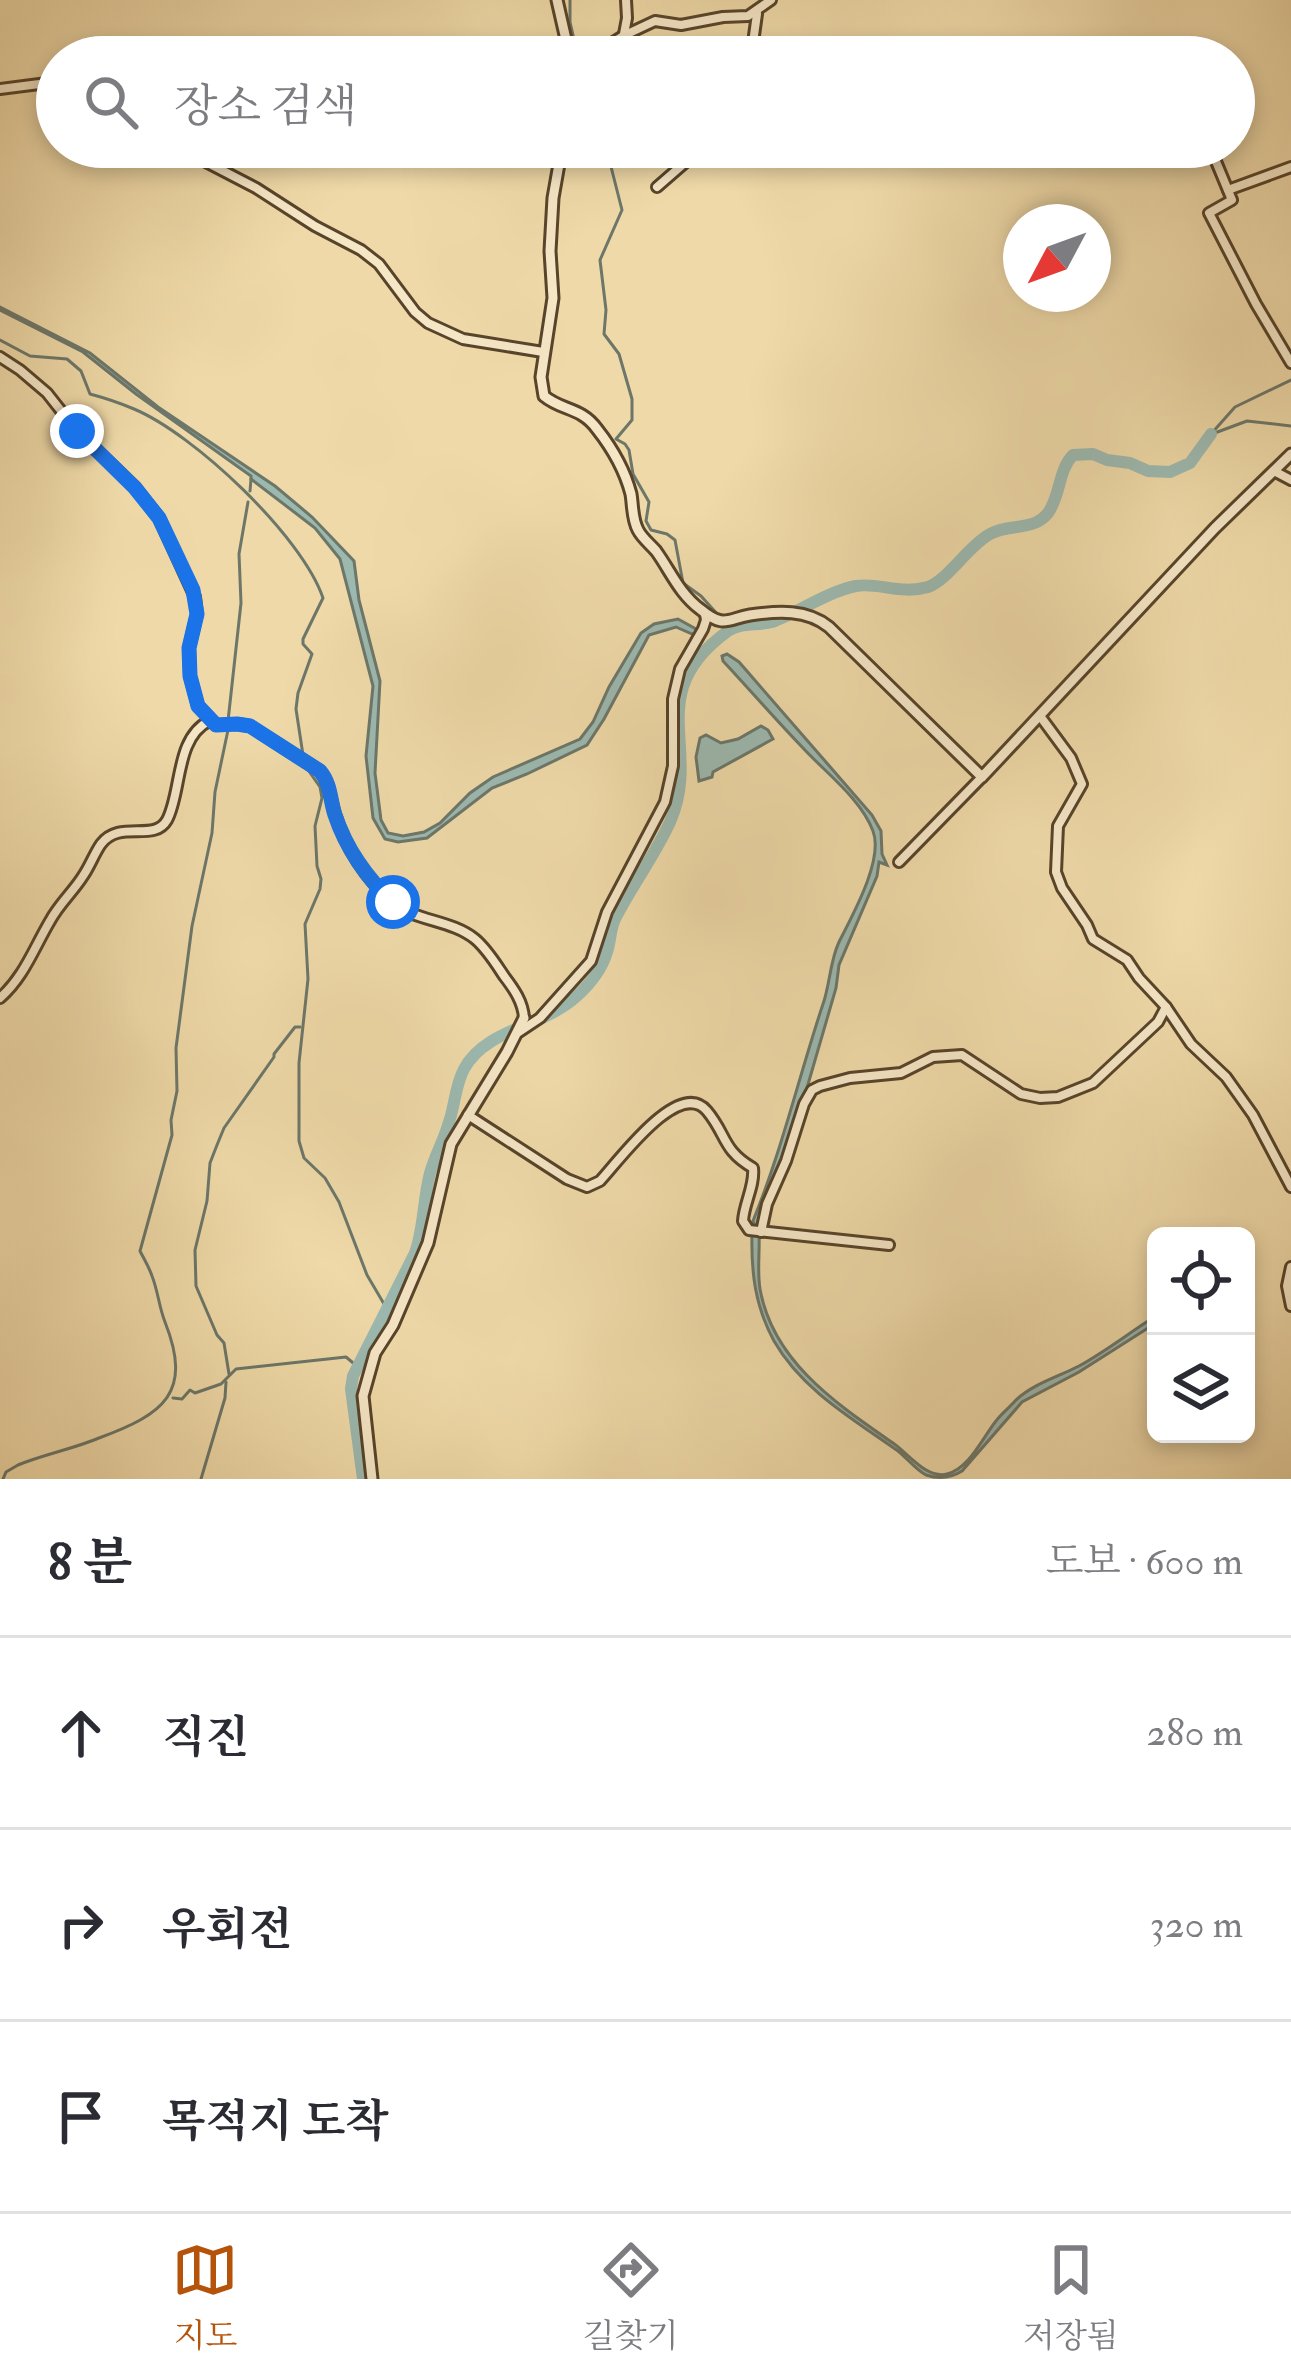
<!DOCTYPE html>
<html lang="ko">
<meta charset="utf-8">
<style>
:root{--surface:#fff;--page:#f2f2f3;--text:#2b2b33;--muted:#7c7c81;--line:#e1e1e2;--accent:#b45309}
body{margin:0;font-family:"IM FELL Double Pica","Noto Serif KR",serif;background:var(--page);color:var(--text)}
.controls{position:absolute;right:36px;bottom:36px;display:grid;overflow:hidden;border-radius:18px;box-shadow:0 6px 18px #0003}
.controls button{width:108px;height:108px;display:grid;place-items:center;padding:0;border:0;border-bottom:3px solid var(--line);background:var(--surface);color:var(--text);font:60px sans-serif}
.compass{position:absolute;left:1003px;top:204px;width:108px;height:108px;border-radius:50%;background:var(--surface);box-shadow:0 6px 18px #0003;rotate:229deg}
.stop{position:absolute;width:36px;height:36px;margin:-27px;border:9px solid #1a73e8;border-radius:50%;background:#fff}
.stop.end{background:#1a73e8;border-color:#fff;box-shadow:0 3px 12px #0008}
.list{margin:0;padding:0;list-style:none}
h2{display:flex;justify-content:space-between;align-items:center;height:156px;margin:0;padding:0 48px;font-size:51px}
h2 small{font-size:39px;font-weight:400;color:var(--muted)}
.list li{display:grid;grid-template-columns:78px 1fr auto;gap:36px;align-items:center;box-sizing:border-box;height:192px;padding:0 48px;border-top:3px solid var(--line)}
.list b{display:block;font-size:45px;white-space:nowrap}
.list em{font-size:39px;font-style:normal;color:var(--muted)}
.icon{flex:none;width:66px;height:66px;fill:none;stroke:currentColor;stroke-width:2;stroke-linecap:round;stroke-linejoin:round}
.map{position:relative;flex:none;width:1291px;height:1479px;overflow:hidden}
.search{position:absolute;background:var(--surface);box-shadow:0 6px 18px #0003;left:36px;right:36px;top:36px;height:132px;display:flex;align-items:center;gap:30px;box-sizing:border-box;padding:0 42px;border-radius:66px;color:var(--muted);font-size:45px}
.sheet{height:732px;background:var(--surface)}
nav{display:flex;justify-content:space-around;align-items:center;box-sizing:border-box;height:168px;border-top:3px solid var(--line);background:var(--surface);font-size:33px;color:var(--muted)}
nav a{display:grid;justify-items:center;gap:6px}
nav .on{color:var(--accent)}
.map>svg:first-child{display:block}
.water{fill:#9cb9b0;stroke:#6c776a;stroke-width:3}
.lines{fill:none;stroke-linecap:round;stroke-linejoin:round}
.stream{stroke:#6c776a;stroke-width:3}
.river{stroke:#9cb9b0;stroke-width:12}
.minor-casing{stroke:#57442a;stroke-width:14}
.tertiary-casing{stroke:#57442a;stroke-width:15}
.minor{stroke:#f5e6c6;stroke-width:8}
.tertiary{stroke:#f5e6c6;stroke-width:9}
.route{stroke:#1a73e8;stroke-width:15}
</style>
<div class="map">
<svg width="1291" height="1479" viewBox="0 0 1291 1479">
<rect width="100%" height="100%" fill="#efd9a8"/>
<filter id="stains"><feTurbulence type="fractalNoise" baseFrequency=".00167" numOctaves="4"/><feColorMatrix values="0 0 0 0 .2 0 0 0 0 .09 0 0 0 0 .02 0 0 0 .5 -.17"/></filter>
<radialGradient id="worn" r=".72"><stop offset=".6" stop-color="#630" stop-opacity="0"/><stop offset="1" stop-color="#630" stop-opacity=".3"/></radialGradient>
<g class="water">
<polygon points="0,307 90,353 158,407 275,486 312,517 354,561 359,600 380,681 375,773 381,820 388,833 403,836 424,832 440,823 470,793 493,777 580,739 593,722 609,687 641,633 654,624 678,619 696,629 697,633 692,634 676,627 649,635 604,719 587,745 527,774 492,788 427,838 398,842 385,839 373,818 366,756 373,686 340,559 315,528 251,479 251,476 136,394 83,352 0,310"/>
<path d="M 727,654 L 739,662 L 872,815 L 881,831 L 882,854 L 887,865 L 879,862 L 877,876 L 839,965 L 836,988 L 802,1105 L 762,1210 L 758,1227 L 755,1227 L 753,1221 C 782,1150 799,1076 823,1004 C 830,984 830,961 839,942 C 852,916 884,860 873,831 C 861,799 826,773 803,748 C 775,719 750,690 723,661 L 722,656 Z"/>
<polygon points="761,726 768,730 773,739 713,772 712,777 699,781 696,757 700,738 706,735 721,743 738,739"/>
<path d="M 752,1233 L 759,1234 C 760,1252 757,1270 760,1289 C 773,1362 837,1404 893,1443 C 909,1454 926,1479 947,1474 C 969,1469 983,1437 996,1421 C 1001,1414 1009,1408 1015,1401 C 1032,1384 1058,1377 1079,1366 C 1103,1353 1125,1336 1148,1321 L 1156,1318 L 1156,1323 L 1079,1372 L 1022,1402 L 962,1471 C 951,1478 938,1479 926,1475 C 916,1470 908,1459 898,1451 C 853,1419 802,1390 774,1341 C 755,1306 751,1272 752,1233 Z"/>
</g>
<g class="lines">
<g class="stream">
<polyline points="570,0 570,22 578,57"/>
<polyline points="606,147 622,210 600,260 606,310 604,334 619,354 632,399 632,420 616,439 625,444 629,450 633,474 649,502 646,521 651,530 667,534 675,540 683,583 701,596 719,616"/>
<path d="M 0,340 L 30,356 L 67,359 L 81,371 L 90,394 C 105,398 120,403 134,409 C 194,434 302,536 323,598 L 303,639 L 303,644 L 312,654 L 298,693 L 296,709 L 303,755"/>
<polyline points="1211,434 1235,407 1291,380"/>
<polyline points="1212,434 1247,421 1291,426"/>
<polyline points="250,491 251,479"/>
<polyline points="721,638 724,625"/>
<polyline points="228,721 241,603 239,554 248,502"/>
<polyline points="304,764 320,787 322,798 315,826 317,866 321,879 320,889 305,924 308,979 299,1063 299,1141 304,1158 325,1178 339,1202 367,1275 387,1309"/>
<polyline points="229,1374 224,1343 217,1335 196,1286 195,1250 207,1201 210,1163 217,1145 224,1128 274,1057 274,1054 295,1027 300,1027"/>
<polyline points="173,1398 182,1399 190,1390 195,1393 221,1384 236,1369 346,1357 358,1367"/>
<path d="M 3,1479 L 6,1472 L 18,1465 C 45,1454 73,1449 99,1438 C 164,1414 193,1393 165,1322 C 159,1307 158,1291 152,1276 C 149,1267 144,1259 140,1251 L 172,1135 L 171,1120 L 177,1091 L 176,1048 L 192,926 L 212,833 L 215,792 L 228,730"/>
<polyline points="201,1479 225,1398 226,1382"/>
</g>
<path class="river" d="M 363,1479 L 351,1389 L 353,1376 L 415,1253 C 424,1228 423,1200 430,1173 C 435,1155 444,1140 449,1122 C 455,1105 455,1086 464,1069 C 486,1028 544,1027 577,996 C 590,984 602,969 607,952 C 611,940 610,928 616,917 C 633,884 655,855 670,822 C 703,748 641,694 728,631 C 740,622 758,626 772,622 C 797,613 829,591 856,586 C 878,582 901,595 928,587 C 948,580 968,546 990,534 C 1009,523 1033,532 1048,513 C 1061,495 1058,470 1073,455 L 1093,454 L 1107,460 L 1130,463 L 1148,471 L 1170,472 L 1190,463 L 1211,434"/>
<defs>
<g id="minor">
<polyline points="624,34 627,18 626,0"/>
<polyline points="590,57 623,36 655,21 681,25 723,17 748,16 771,0"/>
<polyline points="751,57 757,14"/>
<polyline points="0,89 47,83 57,85"/>
<polyline points="177,147 256,188 315,226 361,250 379,264 415,312 428,323 463,339 543,352"/>
<polyline points="1210,147 1232,200 1209,213 1256,304 1291,363"/>
<polyline points="657,187 703,147"/>
<polyline points="1228,190 1291,167"/>
<path d="M 0,357 L 20,370 L 47,393 L 77,431 L 135,487 L 159,518 L 195,597 L 197,614 L 189,648 L 190,676 L 198,706 L 216,725 L 237,724 L 250,726 L 320,771 C 330,783 330,799 335,814 C 345,846 366,879 391,901 C 415,922 450,919 475,939 C 487,949 496,964 504,976 C 514,989 523,1002 524,1018"/>
<polyline points="1274,471 1291,480"/>
<polyline points="1040,716 1071,758 1082,784 1058,826 1056,872 1062,888 1087,925 1093,939 1127,960 1139,978 1166,1007 1191,1044 1226,1077 1253,1115 1291,1187"/>
<polyline points="899,862 982,777"/>
<path d="M 0,998 C 24,977 34,948 50,921 C 59,904 73,892 83,876 C 90,866 94,854 101,844 C 120,819 154,843 167,820 C 182,792 175,738 209,721"/>
<polyline points="519,1032 540,1018 591,961 607,912 665,802 673,766 673,699 680,669 703,629 706,620 705,614"/>
<path d="M 468,1115 L 567,1179 L 587,1187 L 600,1181 C 618,1162 679,1077 707,1111 C 727,1135 722,1150 753,1168 C 755,1186 744,1203 743,1221 L 749,1230 L 889,1245"/>
<polyline points="761,1232 767,1204 786,1161 804,1104 812,1090 820,1086 850,1078 901,1073 933,1057 962,1055 1021,1094 1040,1098 1058,1097 1093,1083 1158,1022 1166,1007"/>
<polyline points="1291,1267 1287,1286 1291,1306"/>
</g>
<g id="tertiary">
<polyline points="557,0 570,57"/>
<path d="M 562,147 L 553,198 L 550,251 L 553,298 L 541,377 L 544,396 C 562,411 581,407 597,429 C 612,448 625,471 631,494 C 633,506 632,519 638,530 C 642,538 650,544 656,551 C 671,572 679,593 700,609 C 724,629 727,619 750,615 C 778,611 807,609 829,627 L 982,777 L 1215,528 L 1291,454"/>
<polyline points="372,1479 363,1396 375,1353 393,1325 428,1243 451,1144 507,1052 524,1018"/>
</g>
</defs>
<use href="#minor" class="minor-casing"/>
<use href="#tertiary" class="tertiary-casing"/>
<use href="#minor" class="minor"/>
<use href="#tertiary" class="tertiary"/>
</g>
<g class="lines">
<path class="route" d="M 77,431 L 135,488 L 159,518 L 193,590 L 197,614 L 189,648 L 190,676 L 198,706 L 216,725 L 237,724 L 250,726 L 320,771 C 331,784 330,800 335,815 C 346,848 367,879 393,902"/>
</g>
<rect width="100%" height="100%" filter="url(#stains)"/>
<rect width="100%" height="100%" fill="url(#worn)"/>
</svg>
<div class="controls">
<button><svg class="icon" aria-label="locate" viewBox="0 0 24 24"><circle cx="12" cy="12" r="6"/><path d="M12 2v4M12 18v4M2 12h4M18 12h4"/></svg></button>
<button><svg class="icon" aria-label="layers" viewBox="0 0 24 24"><path d="M12 4l9 5-9 5-9-5zM3 14l9 5 9-5"/></svg></button>
</div>
<svg class="compass" viewBox="-18 -18 36 36"><path d="M0-13l5 13h-10z" fill="#e53935"/><path d="M0 13l5-13h-10z" fill="#7c7c81"/></svg>
<div class="stop" style="left:393px;top:902px"></div>
<div class="stop end" style="left:77px;top:431px"></div>
<div class="search"><svg class="icon" aria-label="search" viewBox="0 0 24 24"><circle cx="10" cy="10" r="6"/><path d="M15 15l6 6"/></svg>장소 검색</div>
</div>
<section class="sheet">
<h2>8 분<small>도보 · 600 m</small></h2>
<ul class="list">
<li><svg class="icon" aria-label="ahead" viewBox="0 0 24 24"><path d="M12 20V5M6 11l6-6 6 6"/></svg><div><b>직진</b></div><em>280 m</em></li>
<li><svg class="icon" aria-label="right" viewBox="0 0 24 24"><path d="M7 20v-9h11M14 6l5 5-5 5"/></svg><div><b>우회전</b></div><em>320 m</em></li>
<li><svg class="icon" aria-label="arrive" viewBox="0 0 24 24"><path d="M6 21V4h12l-3 4 3 4H6"/></svg><div><b>목적지 도착</b></div></li>
</ul>
</section>
<nav>
<a class="on"><svg class="icon" aria-label="map" viewBox="0 0 24 24"><path d="M3 6l6-2 6 2 6-2v14l-6 2-6-2-6 2zM9 4v14M15 6v14"/></svg>지도</a>
<a><svg class="icon" aria-label="directions" viewBox="0 0 24 24"><path d="M12 3l9 9-9 9-9-9zM9 14v-3h6M13 9l2 2-2 2"/></svg>길찾기</a>
<a><svg class="icon" aria-label="saved" viewBox="0 0 24 24"><path d="M7 4h10v16l-5-4-5 4z"/></svg>저장됨</a>
</nav>
